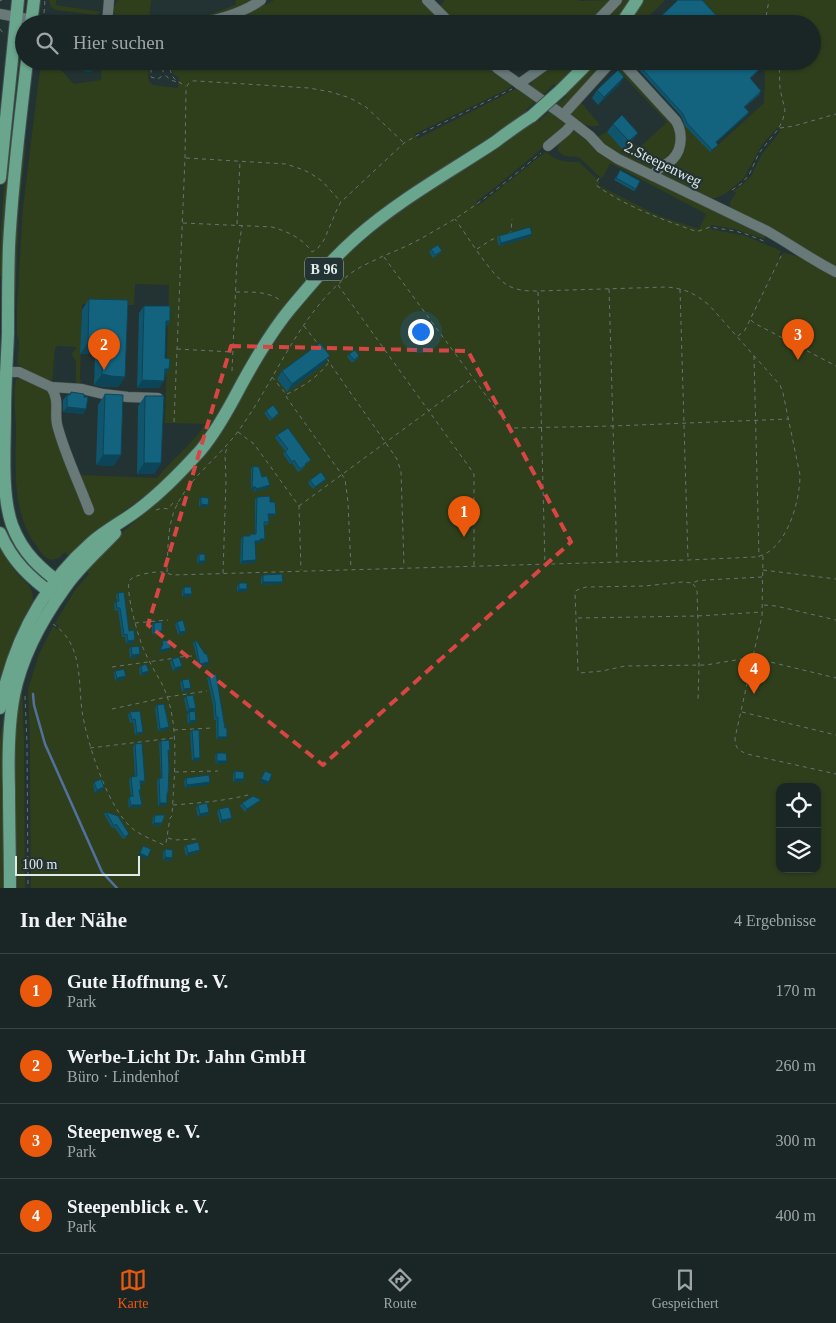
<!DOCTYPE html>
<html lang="de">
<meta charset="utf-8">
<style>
:root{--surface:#1a2626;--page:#232e2e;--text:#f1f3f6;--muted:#9fa5a7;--line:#384343;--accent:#ea580c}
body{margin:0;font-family:"Times New Roman",serif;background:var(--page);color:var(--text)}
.controls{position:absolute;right:15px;bottom:15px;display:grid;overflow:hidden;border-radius:10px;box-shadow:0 1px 4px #0004}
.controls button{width:45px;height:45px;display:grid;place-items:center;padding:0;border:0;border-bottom:1px solid var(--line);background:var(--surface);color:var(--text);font:25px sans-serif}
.scale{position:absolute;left:15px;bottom:12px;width:125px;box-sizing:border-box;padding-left:5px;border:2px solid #e1eaea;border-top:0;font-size:14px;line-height:18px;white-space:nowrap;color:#e1eaea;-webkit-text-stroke:4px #233232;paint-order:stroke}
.you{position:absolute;left:420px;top:331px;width:18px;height:18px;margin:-12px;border:4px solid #fff;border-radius:50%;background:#1a73e8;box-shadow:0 0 0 8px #1a73e833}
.badge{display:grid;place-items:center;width:32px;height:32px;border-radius:50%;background:var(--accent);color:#fff;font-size:16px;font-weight:700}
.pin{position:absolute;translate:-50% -41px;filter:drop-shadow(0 1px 2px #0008)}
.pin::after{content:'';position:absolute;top:26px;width:18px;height:15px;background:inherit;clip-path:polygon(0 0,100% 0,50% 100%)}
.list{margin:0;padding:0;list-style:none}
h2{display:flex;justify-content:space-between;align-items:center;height:65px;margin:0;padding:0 20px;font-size:21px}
h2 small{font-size:16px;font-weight:400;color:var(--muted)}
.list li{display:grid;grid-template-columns:32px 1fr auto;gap:15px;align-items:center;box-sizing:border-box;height:75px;padding:0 20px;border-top:1px solid var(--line)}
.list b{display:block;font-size:19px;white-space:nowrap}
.list p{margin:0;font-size:16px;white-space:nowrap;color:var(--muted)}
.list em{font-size:16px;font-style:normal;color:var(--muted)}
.icon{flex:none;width:28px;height:28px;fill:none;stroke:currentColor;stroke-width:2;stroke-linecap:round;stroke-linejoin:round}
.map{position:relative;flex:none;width:836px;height:888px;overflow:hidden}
.search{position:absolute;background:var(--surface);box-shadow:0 1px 4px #0004;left:15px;right:15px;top:15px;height:55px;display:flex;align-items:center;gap:12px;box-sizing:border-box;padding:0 18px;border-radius:28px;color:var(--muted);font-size:19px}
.sheet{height:365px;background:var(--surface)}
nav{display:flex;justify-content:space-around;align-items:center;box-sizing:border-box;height:70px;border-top:1px solid var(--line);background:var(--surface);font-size:14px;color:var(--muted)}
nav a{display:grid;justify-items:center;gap:2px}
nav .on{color:var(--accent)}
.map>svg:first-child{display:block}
.green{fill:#2f3f1c;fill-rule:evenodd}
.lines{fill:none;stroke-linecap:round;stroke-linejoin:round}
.stream{stroke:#5271a1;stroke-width:2.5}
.minor-casing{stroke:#435050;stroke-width:11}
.major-casing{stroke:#435050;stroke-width:14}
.path{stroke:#677474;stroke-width:1;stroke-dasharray:4 4;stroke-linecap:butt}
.minor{stroke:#687978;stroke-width:10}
.major{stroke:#6aa68d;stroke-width:12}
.major-bridge-casing{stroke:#435050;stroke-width:14;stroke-linecap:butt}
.major-bridge{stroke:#6aa68d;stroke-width:12}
.wall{fill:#10556c}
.shaded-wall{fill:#0d4558}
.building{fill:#13637e;stroke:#0d4558}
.marked{fill:none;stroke:#d84545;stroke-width:4;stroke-dasharray:10 6;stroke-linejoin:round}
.labels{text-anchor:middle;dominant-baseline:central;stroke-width:4.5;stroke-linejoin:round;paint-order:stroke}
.shield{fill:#233232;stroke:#a8b3b3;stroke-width:1}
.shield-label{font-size:14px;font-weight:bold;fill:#e1eaea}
.street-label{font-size:15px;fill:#e1eaea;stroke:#233232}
</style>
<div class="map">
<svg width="836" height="888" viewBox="0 0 836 888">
<rect width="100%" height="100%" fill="#233232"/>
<g class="green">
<polygon points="49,0 56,0 56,5 101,12 96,15 56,10 51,7"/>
<path d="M 118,0 L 151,0 L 149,18 L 177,19 L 205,16 L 235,5 L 236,0 L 254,0 C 221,16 186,23 149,21 C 138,21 126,18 115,16 L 113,8 Z"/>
<polygon points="274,0 421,0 445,24 211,24 264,3 266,5"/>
<polygon points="445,0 578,0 580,1 613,0 590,24 457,24 440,6"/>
<polygon points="621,0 630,0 613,24 599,24"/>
<polygon points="644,0 665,0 641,24 627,24"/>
<polygon points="698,0 836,0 836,269 781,233 730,208 730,202 736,193 733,191 742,185 751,176 762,154 779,133 780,129 777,128 762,145 744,178 725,194 715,198 708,198 660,176 659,173 684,133 626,61 710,152 764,103 765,73 755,61 812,61 812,24 720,24"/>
<path d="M 19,47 L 21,48 L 12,124 L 3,277 L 0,276 C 0,200 10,123 19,47 Z"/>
<path d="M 41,61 L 61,61 L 61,70 L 74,84 L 101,80 L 102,61 L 151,61 C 150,70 144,79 153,85 L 178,88 L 179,77 C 171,75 172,68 172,61 L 483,61 L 495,74 L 512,85 L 512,86 L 508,89 L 415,134 L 417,139 L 516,89 L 519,89 L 537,100 L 526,110 L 527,111 L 491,138 L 353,233 L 218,416 L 196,447 L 160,484 L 88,538 L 70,557 L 65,552 L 59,558 L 52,560 C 44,558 40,552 36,545 C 11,512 16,465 16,426 C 15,411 13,394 16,379 L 21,379 L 49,389 L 54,415 L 79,475 L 157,478 C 172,459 192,445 205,424 L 165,423 L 169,285 L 135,284 L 134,305 L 82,304 L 80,380 L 82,380 L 78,385 L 76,385 L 76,361 L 73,357 L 72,353 L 76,349 L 76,347 L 58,346 L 55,348 L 52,383 L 39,377 L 17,364 L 19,342 L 17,335 L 17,306 L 23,207 Z"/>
<polygon points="494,61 543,61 529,69 506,69"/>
<polygon points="555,61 581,61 556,86 554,84 542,96 531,87 532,79"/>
<polygon points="597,61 608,61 563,108 560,108 556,105 567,96 565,94"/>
<path d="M 614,64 L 618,64 L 674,122 C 680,136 679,151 666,161 C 664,162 660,164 659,165 C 656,167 653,170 649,170 C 642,169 610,151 603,146 C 600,144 598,141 597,137 L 607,132 L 623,149 L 632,141 L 639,148 L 667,122 L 614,66 L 579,100 L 600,125 C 590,129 578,123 570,116 C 570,101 601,76 611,65 Z"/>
<path d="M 550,111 L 564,121 L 565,123 L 563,131 L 497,186 L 476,202 L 478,206 L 544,153 L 546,152 C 557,162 566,162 579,162 L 600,182 L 598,185 L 659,216 L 699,229 L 706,214 L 610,163 L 602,179 L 580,158 C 570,154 567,160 558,151 C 557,142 567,136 573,130 L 575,130 L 766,235 L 764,239 L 735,229 L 711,225 L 710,229 L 746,236 L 781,251 L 778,259 L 780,259 L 783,253 L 785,253 L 800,257 L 836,275 L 836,888 L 31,888 L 30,744 L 28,689 L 39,654 L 53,626 L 57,629 L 59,626 L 55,623 L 75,590 L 89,574 L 84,569 L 113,540 L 168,494 L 206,452 L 269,350 L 293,315 L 320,283 L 342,259 L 383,224 L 417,198 L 536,119 L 539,121 ZM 780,787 L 817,787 L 817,869 L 780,869 Z"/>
<path d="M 25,144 L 26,146 L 19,206 L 14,340 C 14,275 13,209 25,144 Z"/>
<path d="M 0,546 C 4,555 9,563 15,571 C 23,582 34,584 33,601 L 0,686 Z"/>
<polygon points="18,665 5,888 0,888 0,741 7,691"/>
<polygon points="22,688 24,744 25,888 16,888 13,744 14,720"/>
</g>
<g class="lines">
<polyline class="stream" points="33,694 34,705 45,744 102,872 117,888"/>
<defs>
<g id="minor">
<polyline points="427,0 451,24"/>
<polyline points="0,14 55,24"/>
<polyline points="107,24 109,0"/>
<path d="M 195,24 C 218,20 242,14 261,0"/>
<polyline points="594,24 617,0"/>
<path d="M 490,61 L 498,69 L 563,115 L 590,136 L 601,148 L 618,159 L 767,231 C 790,244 812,260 836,272"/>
<path d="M 621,61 L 676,121 C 684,135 682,154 668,163 C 661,167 657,169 653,176"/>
<polyline points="519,84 551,61"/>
<polyline points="563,115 612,61"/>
<polyline points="548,146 566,131 573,123"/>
<polyline points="5,372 19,372 51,387 82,389 103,394 128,397 158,398"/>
<path d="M 51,387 C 61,402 53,413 58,428 C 66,457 79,483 89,510"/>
</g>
<g id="major">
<polyline points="31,24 34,0"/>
<polyline points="621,24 637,0"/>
<path d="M 27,61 C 20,122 12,184 9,246 C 8,275 8,304 8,333 C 7,359 5,386 5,412 C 5,445 1,494 12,525 C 23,554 41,569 65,587"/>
<polyline points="561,90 590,61"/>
<polyline points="0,178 18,0"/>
<path d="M 0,533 C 12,561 30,578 55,596"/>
<path d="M 0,708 C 13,643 41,587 91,543 C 103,532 118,524 131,515 C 157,497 179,474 200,451 C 216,432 228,410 239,389 C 253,363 272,331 290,309 C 311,284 332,259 357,237 C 399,200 448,173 495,142 C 507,133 519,124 532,116"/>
<path d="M 10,888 C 10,855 9,822 9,789 C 8,757 8,726 14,695 C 22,656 41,621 64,589 C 78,568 98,551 115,533"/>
</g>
</defs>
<use href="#minor" class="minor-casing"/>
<use href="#major" class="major-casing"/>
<g class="path">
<polyline points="0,1 2,0"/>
<polyline points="44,13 45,0"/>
<polyline points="766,24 766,17 769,0"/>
<polyline points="0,29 3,33"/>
<polyline points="154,61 151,70 151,77 158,79 162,76 163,73"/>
<path d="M 159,61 C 163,72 165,79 177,82"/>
<path d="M 170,61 C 170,76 172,79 186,86"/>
<polyline points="780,128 794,126 836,114"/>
<polyline points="186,158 286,164 304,170 313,175 322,181 341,202"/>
<path d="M 599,178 L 597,181 L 597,186 C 627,207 661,219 695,231 L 699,231 L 710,227 L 735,231 L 746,234 L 766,242"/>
<polyline points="732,190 741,184 749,175 759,153 779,128 783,119 785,110 780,89 779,61"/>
<path d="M 183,223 L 272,227 C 289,232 302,238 312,252 L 318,248 L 324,240 L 338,207 L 341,202 L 404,143 L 416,136 L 512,89"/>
<polyline points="237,224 240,161"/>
<polyline points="508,234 511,232 512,219"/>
<polyline points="477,249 491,240 500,236"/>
<polyline points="384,257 507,424 512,428 613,426 789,419"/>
<polyline points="338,285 472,471 474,474 474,565"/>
<polyline points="609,289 617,562"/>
<polyline points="680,289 688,560"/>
<path d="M 236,292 C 251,292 267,291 280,300"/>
<polyline points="538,292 545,565"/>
<polyline points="751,320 754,323 836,366"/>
<polyline points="304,326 318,344"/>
<polyline points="738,336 745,330 783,252"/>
<polyline points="177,349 232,352"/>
<polyline points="754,356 759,557"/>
<polyline points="327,358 329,362 397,459 401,472 404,566"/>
<polyline points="232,371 237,258 242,226"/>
<polyline points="272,377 286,394 287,398 345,479 348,502 351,569"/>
<path d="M 287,394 C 303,387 319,376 329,362"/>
<path d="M 174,422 L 185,158 L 186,90 C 187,84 190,80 197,81 L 309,88 L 331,92 L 350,98 L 366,107 L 404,143"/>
<polyline points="238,432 254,444 299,506 301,570"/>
<polyline points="299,506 472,379"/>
<polyline points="156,510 162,508 168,509 173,503 178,504"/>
<path d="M 763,556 L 762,616 L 735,738 C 735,748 738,750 747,754 L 836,774"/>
<polyline points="763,570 836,579"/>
<path d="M 167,572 C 168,552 167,528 175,509 C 189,477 219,458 239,430 C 277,378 298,315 350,274 C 360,266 372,262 383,256 C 401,249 418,241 434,231 C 473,210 507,181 541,153"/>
<polyline points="223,573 226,481 225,455 227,447"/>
<polyline points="762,577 706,580 697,581 693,583 682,582 645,586 586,587 577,590 575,592 578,671 580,673 602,671 625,666 706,665 748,658 762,660 836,678"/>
<polyline points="693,584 697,589 699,665 698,702"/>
<polyline points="764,605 776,606 836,620"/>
<polyline points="578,618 697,616 763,612"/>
<polyline points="135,623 168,620"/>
<path d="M 53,624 C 83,644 78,680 82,711 C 87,743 108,809 133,829 C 142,836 153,840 164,845 L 166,843 L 170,818 L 172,816 C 174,775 181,722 162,684 C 156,673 149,662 144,650 C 139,640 124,588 130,580 C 133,575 156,571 162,572 C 166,573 170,574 173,575 L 688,560 L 755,557 C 786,553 800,502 800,475 L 783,393 L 780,385 L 709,305 C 694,293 686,289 667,287 L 538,291 C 529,291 520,291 511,287 C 494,281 467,235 455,219"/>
<polyline points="180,657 192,656"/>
<polyline points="112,667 176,658"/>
<polyline points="25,696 27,744 28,888"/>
<polyline points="112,709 167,697 207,691"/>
<polyline points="742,712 836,735"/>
<polyline points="174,730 212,728"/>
<polyline points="90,748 173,738"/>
<polyline points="175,772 218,771"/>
<path d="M 173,805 C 199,803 224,801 248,795"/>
<polyline points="168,838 175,840 196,839"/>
</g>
<use href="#minor" class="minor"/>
<use href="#major" class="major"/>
<defs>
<polyline id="major-bridge" points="532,116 561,90"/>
</defs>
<use href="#major-bridge" class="major-bridge-casing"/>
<use href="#major-bridge" class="major-bridge"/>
</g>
<g class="wall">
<polygon points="80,61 97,61 96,64 91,72 83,71 84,62"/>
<polygon points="631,61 759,61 763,66 750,79 760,94 745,107 749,112 747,115 716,143 716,147 710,152 685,126 681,116"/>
<polygon points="624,77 619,85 598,105 592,98 597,90"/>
<polygon points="613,124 638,133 632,141 623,150 607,132"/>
<polygon points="619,173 636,189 634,191 614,180"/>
<polygon points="499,236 530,237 499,246 497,239"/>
<polygon points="431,249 442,251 440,253 433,258 429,252"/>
<polygon points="89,299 125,377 118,387 103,387 94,385 95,354 80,354 82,310"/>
<polygon points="144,306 170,321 166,327 165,358 169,369 165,376 159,388 137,388 139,313"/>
<polygon points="349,354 359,356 357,359 352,363 347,357"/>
<polygon points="324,364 287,392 277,379 282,371"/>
<polygon points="71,392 84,397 86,409 83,414 63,412 63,400 67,395 69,395"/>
<polygon points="105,394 121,455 113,466 96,465 98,405"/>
<polygon points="145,396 161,463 154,474 137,474 138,406"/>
<polygon points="266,411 277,416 270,421 264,413"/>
<polygon points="277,435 311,460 309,462 305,465 304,468 298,472 292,463 290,464 283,454 285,451 275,438"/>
<polygon points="253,466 262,477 268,488 254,492 254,490 251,490 251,469"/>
<polygon points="326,479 324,482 313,489 308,483 310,480"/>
<polygon points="201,497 208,505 207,507 199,507 199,500"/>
<polygon points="257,497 270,502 276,514 274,516 268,517 269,522 267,525 264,525 265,539 263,541 259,542 258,544 255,544 254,563 240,564 241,539 243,536 249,536 250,534 255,534 255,499"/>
<polygon points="199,554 204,564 197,563 197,557"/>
<polygon points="263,575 283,582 281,584 261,585 261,578"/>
<polygon points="239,583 247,589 245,592 237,592 237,586"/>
<polygon points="184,587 192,594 190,597 182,597 182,590"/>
<polygon points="118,593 129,631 135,640 133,643 126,644 125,637 122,637 118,610 115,611 114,604 116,602 117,602 116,595"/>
<polygon points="177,622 184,634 178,635 175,624"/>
<polygon points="154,623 160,634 152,635 152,625"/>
<polygon points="195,641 207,665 199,667 193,643"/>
<polygon points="131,647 138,657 130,658 129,649"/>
<polygon points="172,659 182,666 180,669 173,671 170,662"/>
<polygon points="141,666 149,671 147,674 140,676 139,668"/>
<polygon points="115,671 126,676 124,679 115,681 114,673"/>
<polygon points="209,676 225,728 225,739 216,739 216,720 214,720 213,705 207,678"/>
<polygon points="182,680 189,690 182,692 180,683"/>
<polygon points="186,696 196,708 194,711 187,712 184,699"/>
<polygon points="157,705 167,730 158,731 155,708"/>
<polygon points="130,712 143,732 141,734 135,735 133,722 130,723 128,715"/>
<polygon points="189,712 196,720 194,723 188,724 187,715"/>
<polygon points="192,730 199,740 200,758 198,761 192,761 190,733"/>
<polygon points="161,741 170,750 168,752 168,793 167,796 165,806 158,806 157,780 159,778 161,778 159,743"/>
<polygon points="135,744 144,783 140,784 140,792 142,805 140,807 129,808 128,800 129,797 131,797 129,780 131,777 135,777 133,747"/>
<polygon points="217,753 225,764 216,764 215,756"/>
<polygon points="235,771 244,779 242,782 233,782 233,774"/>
<polygon points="186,778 208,785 185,788 184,781"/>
<polygon points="94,782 104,787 102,790 95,793 93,785"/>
<polygon points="261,800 259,802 245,812 240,806 242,803"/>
<polygon points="198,805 209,812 207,815 198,817 196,808"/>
<polygon points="219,809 230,820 220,823 217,812"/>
<polygon points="106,812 127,837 123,839 114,827 112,828 104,814"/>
<polygon points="155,815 162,823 160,826 152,825 153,817"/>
<polygon points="186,845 199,852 186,856 184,848"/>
<polygon points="165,849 172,858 170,861 163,860 163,852"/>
</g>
<g class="shaded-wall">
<polygon points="89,63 96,64 91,72 83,71"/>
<polygon points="624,77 619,85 598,105 604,97"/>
<polygon points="749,112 747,115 714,145 716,142"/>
<polygon points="638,133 632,141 623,150 629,141"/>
<polygon points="532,234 530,237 499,246 501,243"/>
<polygon points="166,321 170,321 164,328"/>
<polygon points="88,343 103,343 95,354 80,354"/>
<polygon points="330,356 324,364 287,392 292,384"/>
<polygon points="165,369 169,369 164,377"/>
<polygon points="102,374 125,377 118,387 103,387 94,385"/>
<polygon points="142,380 164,381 159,388 137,388"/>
<polygon points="67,407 86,409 83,414 63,412"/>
<polygon points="103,455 121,455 113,466 96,465"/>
<polygon points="144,463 161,463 154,474 137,474"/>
<polygon points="326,479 324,482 313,489 315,487"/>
<polygon points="270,485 268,488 254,492 256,489"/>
<polygon points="252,487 256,487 254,490 251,490"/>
<polygon points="201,504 208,505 207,507 199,507"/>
<polygon points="268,514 276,514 274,516 266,517"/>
<polygon points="260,539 265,539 263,541 259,542 258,544 253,544 255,541"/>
<polygon points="256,560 254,563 240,564 242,561"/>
<polygon points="199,561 205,561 204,564 197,563"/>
<polygon points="263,582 283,582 281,584 261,585"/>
<polygon points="239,589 247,589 245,592 237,592"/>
<polygon points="184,594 192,594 190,597 182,597"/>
<polygon points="162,631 160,634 152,635 154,632"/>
<polygon points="186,631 184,634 178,635 180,632"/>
<polygon points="135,640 133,643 126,644 128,641"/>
<polygon points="171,648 169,650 158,653 160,650"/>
<polygon points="140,654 138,657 130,658 132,655"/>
<polygon points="209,662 207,665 199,667 200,664"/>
<polygon points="182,666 180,669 173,671 175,668"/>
<polygon points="149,671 147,674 140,676 142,673"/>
<polygon points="126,676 124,679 115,681 117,678"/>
<polygon points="191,688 189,690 182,692 184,689"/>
<polygon points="196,708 194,711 187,712 189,709"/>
<polygon points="196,720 194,723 188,724 190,721"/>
<polygon points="169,727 167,730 158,731 160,729"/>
<polygon points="143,732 141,734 135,735 137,733"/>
<polygon points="218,737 227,737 225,739 216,739"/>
<polygon points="194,758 200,758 198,761 192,761"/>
<polygon points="217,761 227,761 225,764 216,764"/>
<polygon points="235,779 244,779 242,782 233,782"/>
<polygon points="261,779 269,782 267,785 259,782"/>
<polygon points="140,781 145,781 144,783 138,784"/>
<polygon points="210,782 208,785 185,788 187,785"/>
<polygon points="104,787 102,790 95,793 97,790"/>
<polygon points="261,800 259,802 245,812 247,809"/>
<polygon points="160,803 167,803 165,806 158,806"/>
<polygon points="131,805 142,805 140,807 129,808"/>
<polygon points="209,812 207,815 198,817 200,814"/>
<polygon points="232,818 230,820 220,823 222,820"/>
<polygon points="154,823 162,823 160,826 152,825"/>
<polygon points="200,850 199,852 186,856 188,853"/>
<polygon points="140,853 148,857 146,859 138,856"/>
<polygon points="165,857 172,858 170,861 163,860"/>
</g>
<g class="building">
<polygon points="678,0 702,0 724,24 653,24"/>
<polygon points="89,61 97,61 96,64 89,63"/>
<polygon points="635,61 759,61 763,66 750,78 761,91 744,107 749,112 716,142 718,145 712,150 687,123 683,114"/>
<polygon points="618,70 624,77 604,97 597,90"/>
<polygon points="622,115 638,133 629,141 613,124"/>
<polygon points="620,170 640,181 636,189 616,178"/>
<polygon points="530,227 532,234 501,243 499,236"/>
<polygon points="438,245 442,251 435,255 431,249"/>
<polygon points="89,299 128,300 125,377 111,376 102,374 103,343 88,343"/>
<polygon points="144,306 170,306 170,321 166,321 165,358 170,359 169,369 165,369 164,381 142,380"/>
<polygon points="320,343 330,356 292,384 282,371"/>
<polygon points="355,350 359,356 354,360 349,354"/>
<polygon points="71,392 84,394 84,397 88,397 86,409 67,407 67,395 70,395"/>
<polygon points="105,394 123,395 121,455 103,455"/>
<polygon points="145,396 164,396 161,463 144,463"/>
<polygon points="273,405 279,413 272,419 266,411"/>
<polygon points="288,428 311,460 305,464 306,465 300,469 294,460 292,462 285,452 288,449 277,435"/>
<polygon points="253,466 259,467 262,477 267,476 270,485 256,489 256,487 252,487"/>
<polygon points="321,472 326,479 315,487 310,480"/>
<polygon points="270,496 270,502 275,502 276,514 268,514 269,522 264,522 265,539 260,539 260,541 255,541 256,560 242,561 243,536 250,536 250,534 256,534 257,497"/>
<polygon points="201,497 209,498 208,505 201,504"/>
<rect x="199" y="554" width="6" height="7"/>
<polygon points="282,574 283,582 263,582 263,575"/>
<rect x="239" y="583" width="8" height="6"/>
<polygon points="184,587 191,587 192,594 184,594"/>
<polygon points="124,592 129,631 134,630 135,640 128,641 127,634 124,635 120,608 117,608 116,602 119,601 118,593"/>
<polygon points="183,620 186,631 180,632 177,622"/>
<polygon points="162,622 162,631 154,632 154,623"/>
<polygon points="169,640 171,648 160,650 163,644 162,641"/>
<polygon points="196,640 205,654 207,654 209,662 200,664 195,641"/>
<polygon points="139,646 140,654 132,655 131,647"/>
<polygon points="179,657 182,666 175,668 172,659"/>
<polygon points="146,664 149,671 142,673 141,666"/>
<polygon points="124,669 126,676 117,678 115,671"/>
<polygon points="216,674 225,728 227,728 227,737 218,737 218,717 216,717 215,702 209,676"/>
<polygon points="189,679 191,688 184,689 182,680"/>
<polygon points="193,695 196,708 189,709 186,696"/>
<polygon points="164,704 169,727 160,729 157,705"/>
<polygon points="140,711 143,732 137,733 135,719 132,720 130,712"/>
<polygon points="195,711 196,720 190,721 189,712"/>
<polygon points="192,730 199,730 200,758 194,758"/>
<polygon points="169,740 170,750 168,750 169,768 168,793 167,793 167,803 160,803 159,778 162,778 161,741"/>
<polygon points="142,743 145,781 140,781 141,790 139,790 142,805 131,805 129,797 133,796 131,777 137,776 135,744"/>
<polygon points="217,753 226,753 227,761 217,761"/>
<polygon points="235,771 244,772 244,779 235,779"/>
<polygon points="265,771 272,774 269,782 261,779"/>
<polygon points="209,775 210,782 187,785 186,778"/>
<polygon points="101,779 104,787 97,790 94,782"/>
<polygon points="253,796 261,800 247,809 242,803"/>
<polygon points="207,803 209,812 200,814 198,805"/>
<polygon points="229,807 232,818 222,820 219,809"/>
<polygon points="106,812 118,816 129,834 125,837 116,824 114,826"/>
<polygon points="155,815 165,815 162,823 154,823"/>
<polygon points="198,842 200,850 188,853 186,845"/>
<polygon points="143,846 151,849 148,857 140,853"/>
<polygon points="165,849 173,850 172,858 165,857"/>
</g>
<path class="marked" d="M 231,346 L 468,351 L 571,542 L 323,765 L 148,625 Z"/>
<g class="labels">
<rect class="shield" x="305" y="257.5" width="38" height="23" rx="4"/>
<g class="shield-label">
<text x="324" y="269">B 96</text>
</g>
<g class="street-label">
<text transform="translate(663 164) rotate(26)">2.Steepenweg</text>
</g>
</g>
</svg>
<div class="controls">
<button><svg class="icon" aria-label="locate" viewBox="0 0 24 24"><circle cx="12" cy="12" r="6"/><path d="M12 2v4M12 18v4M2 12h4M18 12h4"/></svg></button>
<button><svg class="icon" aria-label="layers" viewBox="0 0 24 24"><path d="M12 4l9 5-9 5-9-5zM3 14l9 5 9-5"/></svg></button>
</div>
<div class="scale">100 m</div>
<div class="you"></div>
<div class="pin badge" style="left:464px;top:537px">1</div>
<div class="pin badge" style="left:104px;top:370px">2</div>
<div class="pin badge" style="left:798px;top:360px">3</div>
<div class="pin badge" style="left:754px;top:694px">4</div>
<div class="search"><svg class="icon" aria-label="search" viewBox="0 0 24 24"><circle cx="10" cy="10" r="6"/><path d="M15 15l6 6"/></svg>Hier suchen</div>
</div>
<section class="sheet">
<h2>In der Nähe<small>4 Ergebnisse</small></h2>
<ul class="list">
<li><span class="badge">1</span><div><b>Gute Hoffnung e. V.</b><p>Park</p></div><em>170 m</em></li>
<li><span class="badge">2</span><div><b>Werbe-Licht Dr. Jahn GmbH</b><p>Büro · Lindenhof</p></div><em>260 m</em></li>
<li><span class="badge">3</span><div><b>Steepenweg e. V.</b><p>Park</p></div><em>300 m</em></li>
<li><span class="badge">4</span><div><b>Steepenblick e. V.</b><p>Park</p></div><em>400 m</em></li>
</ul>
</section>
<nav>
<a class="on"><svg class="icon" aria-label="map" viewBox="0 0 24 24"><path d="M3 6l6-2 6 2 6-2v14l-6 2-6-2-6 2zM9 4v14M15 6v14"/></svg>Karte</a>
<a><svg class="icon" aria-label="directions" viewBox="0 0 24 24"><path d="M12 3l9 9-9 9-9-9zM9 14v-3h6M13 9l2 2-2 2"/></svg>Route</a>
<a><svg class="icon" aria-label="saved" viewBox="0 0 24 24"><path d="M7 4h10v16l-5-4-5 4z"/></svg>Gespeichert</a>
</nav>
